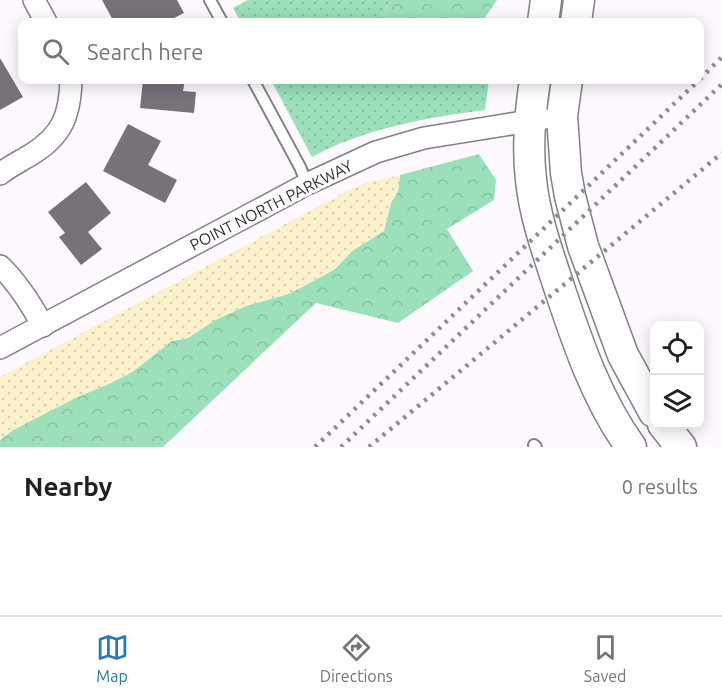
<!DOCTYPE html>
<style>
:root{--surface:#fff;--page:#f6f6f6;--text:#202124;--muted:#757577;--line:#e0e0e0;--accent:#2a79ab}
body{margin:0;font-family:Ubuntu,sans-serif;background:var(--page);color:var(--text)}
.controls{position:absolute;right:18px;bottom:18px;display:grid;overflow:hidden;border-radius:12px;box-shadow:0 3px 15px #0003}
.controls button{width:54px;height:54px;display:grid;place-items:center;padding:0;border:0;border-bottom:2px solid var(--line);background:var(--surface);color:var(--text);font:30px sans-serif}
.list{margin:0;padding:0;list-style:none}
h2{display:flex;justify-content:space-between;align-items:center;height:78px;margin:0;padding:0 24px;font-size:26px}
h2 small{font-size:20px;font-weight:400;color:var(--muted)}
.icon{flex:none;width:33px;height:33px;fill:none;stroke:currentColor;stroke-width:2;stroke-linecap:round;stroke-linejoin:round}
.map{position:relative;flex:none;width:722px;height:447px;overflow:hidden}
.search{position:absolute;background:var(--surface);box-shadow:0 3px 15px #0003;left:18px;right:18px;top:18px;height:66px;display:flex;align-items:center;gap:15px;box-sizing:border-box;padding:0 21px;border-radius:12px;color:var(--muted);font-size:22px}
.sheet{height:168px;background:var(--surface)}
nav{display:flex;justify-content:space-around;align-items:center;box-sizing:border-box;height:84px;border-top:2px solid var(--line);background:var(--surface);font-size:16px;color:var(--muted)}
nav a{display:grid;justify-items:center;gap:3px}
nav .on{color:var(--accent)}
.map>svg:first-child{display:block}
.grass{fill:url(#grass-dots)}
.forest{fill:url(#forest-crowns)}
.sand{fill:url(#sand-dots)}
.building{fill:#77717a}
.lines{fill:none;stroke-linecap:round;stroke-linejoin:round}
.lane-casing{stroke:#847e87;stroke-width:14}
.street-casing{stroke:#847e87;stroke-width:24}
.secondary-casing{stroke:#847e87;stroke-width:33}
.lane{stroke:#fff;stroke-width:10}
.street{stroke:#fff;stroke-width:21}
.secondary{stroke:#fff;stroke-width:30}
.rail{stroke:#8f8c91;stroke-width:4.5;stroke-dasharray:3 6;stroke-linecap:butt}
.labels{text-anchor:middle;dominant-baseline:central;stroke-width:6;stroke-linejoin:round;paint-order:stroke}
.street-label{font-size:16px;fill:#333135;stroke:#fff}
</style>
<div class="map">
<svg width="722" height="447" viewBox="0 0 722 447">
<defs>
<pattern id="grass-dots" width="8" height="8" patternUnits="userSpaceOnUse" patternTransform="scale(1.5)"><rect width="8" height="8" fill="#9be0ba"/><path d="M2 2h.1M6 6h.1" fill="none" stroke="#86c1a0" stroke-width="1.8" stroke-linecap="round"/></pattern>
<pattern id="forest-crowns" width="20" height="18" patternUnits="userSpaceOnUse" patternTransform="scale(1.5)"><rect width="20" height="18" fill="#9be0ba"/><path d="M2 6a3 3 0 1 1 6 0M12 15a3 3 0 1 1 6 0" fill="none" stroke="#86c1a0"/></pattern>
<pattern id="sand-dots" width="8" height="8" patternUnits="userSpaceOnUse" patternTransform="scale(1.5)"><rect width="8" height="8" fill="#fbf1cb"/><path d="M2 2h.1M6 6h.1" fill="none" stroke="#d8cfaf" stroke-width="1.8" stroke-linecap="round"/></pattern>
</defs>
<rect width="100%" height="100%" fill="#fdf9ff"/>
<g class="grass">
<polygon points="248,0 391,0 381,18 387,22 241,22 233,8"/>
<path d="M 271,80 L 489,80 L 485,110 C 436,116 387,125 341,143 C 331,147 321,152 312,157 Z"/>
</g>
<g class="forest">
<polygon points="391,0 497,0 484,19 484,22 387,22 381,18"/>
<polygon points="479,154 496,180 494,200 447,229 473,271 398,323 316,303 163,447 0,447 0,440 13,430 78,396 111,383 132,372 172,341 188,338 215,320 246,306 288,294 308,284 335,269 352,251 384,231 391,203 398,191 400,175"/>
</g>
<polygon class="sand" points="400,175 398,191 391,203 384,231 352,251 335,268 308,284 288,294 246,306 215,320 188,338 172,341 132,372 111,383 78,397 13,430 0,440 0,377 343,193 365,183"/>
<g class="building">
<polygon points="102,0 177,0 184,13 166,22 114,22"/>
<polygon points="0,58 23,97 0,110"/>
<polygon points="143,80 185,80 183,91 196,92 194,113 140,108"/>
<polygon points="128,124 161,141 148,165 177,180 165,203 103,171"/>
<polygon points="86,182 111,213 88,232 102,249 81,265 59,237 65,233 48,212"/>
</g>
<g class="lines">
<defs>
<g id="lane">
<polyline points="210,0 222,22"/>
<polyline points="253,80 300,167 307,184"/>
<polyline points="534,445 536,447"/>
</g>
<g id="street">
<polyline points="34,0 46,22"/>
<path d="M 0,174 C 10,166 21,161 32,154 C 63,135 70,114 71,80"/>
<path d="M 0,266 C 18,283 31,304 43,326"/>
<polyline points="0,348 307,184 376,152 424,138 542,119"/>
</g>
<g id="secondary">
<polyline points="543,22 546,0"/>
<polyline points="576,22 579,0"/>
<path d="M 535,80 C 530,112 527,146 531,180 C 535,218 548,253 560,290 C 578,344 597,400 631,447"/>
<polyline points="567,80 562,116 566,173 570,196 583,246 623,355 654,412"/>
<polyline points="663,424 681,447"/>
</g>
</defs>
<use href="#lane" class="lane-casing"/>
<use href="#street" class="street-casing"/>
<use href="#secondary" class="secondary-casing"/>
<use href="#lane" class="lane"/>
<use href="#street" class="street"/>
<use href="#secondary" class="secondary"/>
<g class="rail">
<polyline points="700,79 722,57"/>
<polyline points="315,447 699,80"/>
<polyline points="341,447 722,84"/>
<polyline points="369,447 722,153"/>
</g>
</g>
<g class="labels">
<g class="street-label">
<text transform="translate(271 205) rotate(-27)">POINT NORTH PARKWAY</text>
</g>
</g>
</svg>
<div class="controls">
<button><svg class="icon" aria-label="locate" viewBox="0 0 24 24"><circle cx="12" cy="12" r="6"/><path d="M12 2v4M12 18v4M2 12h4M18 12h4"/></svg></button>
<button><svg class="icon" aria-label="layers" viewBox="0 0 24 24"><path d="M12 4l9 5-9 5-9-5zM3 14l9 5 9-5"/></svg></button>
</div>
<div class="search"><svg class="icon" aria-label="search" viewBox="0 0 24 24"><circle cx="10" cy="10" r="6"/><path d="M15 15l6 6"/></svg>Search here</div>
</div>
<section class="sheet">
<h2>Nearby<small>0 results</small></h2>
<ul class="list">
</ul>
</section>
<nav>
<a class="on"><svg class="icon" aria-label="map" viewBox="0 0 24 24"><path d="M3 6l6-2 6 2 6-2v14l-6 2-6-2-6 2zM9 4v14M15 6v14"/></svg>Map</a>
<a><svg class="icon" aria-label="directions" viewBox="0 0 24 24"><path d="M12 3l9 9-9 9-9-9zM9 14v-3h6M13 9l2 2-2 2"/></svg>Directions</a>
<a><svg class="icon" aria-label="saved" viewBox="0 0 24 24"><path d="M7 4h10v16l-5-4-5 4z"/></svg>Saved</a>
</nav>
